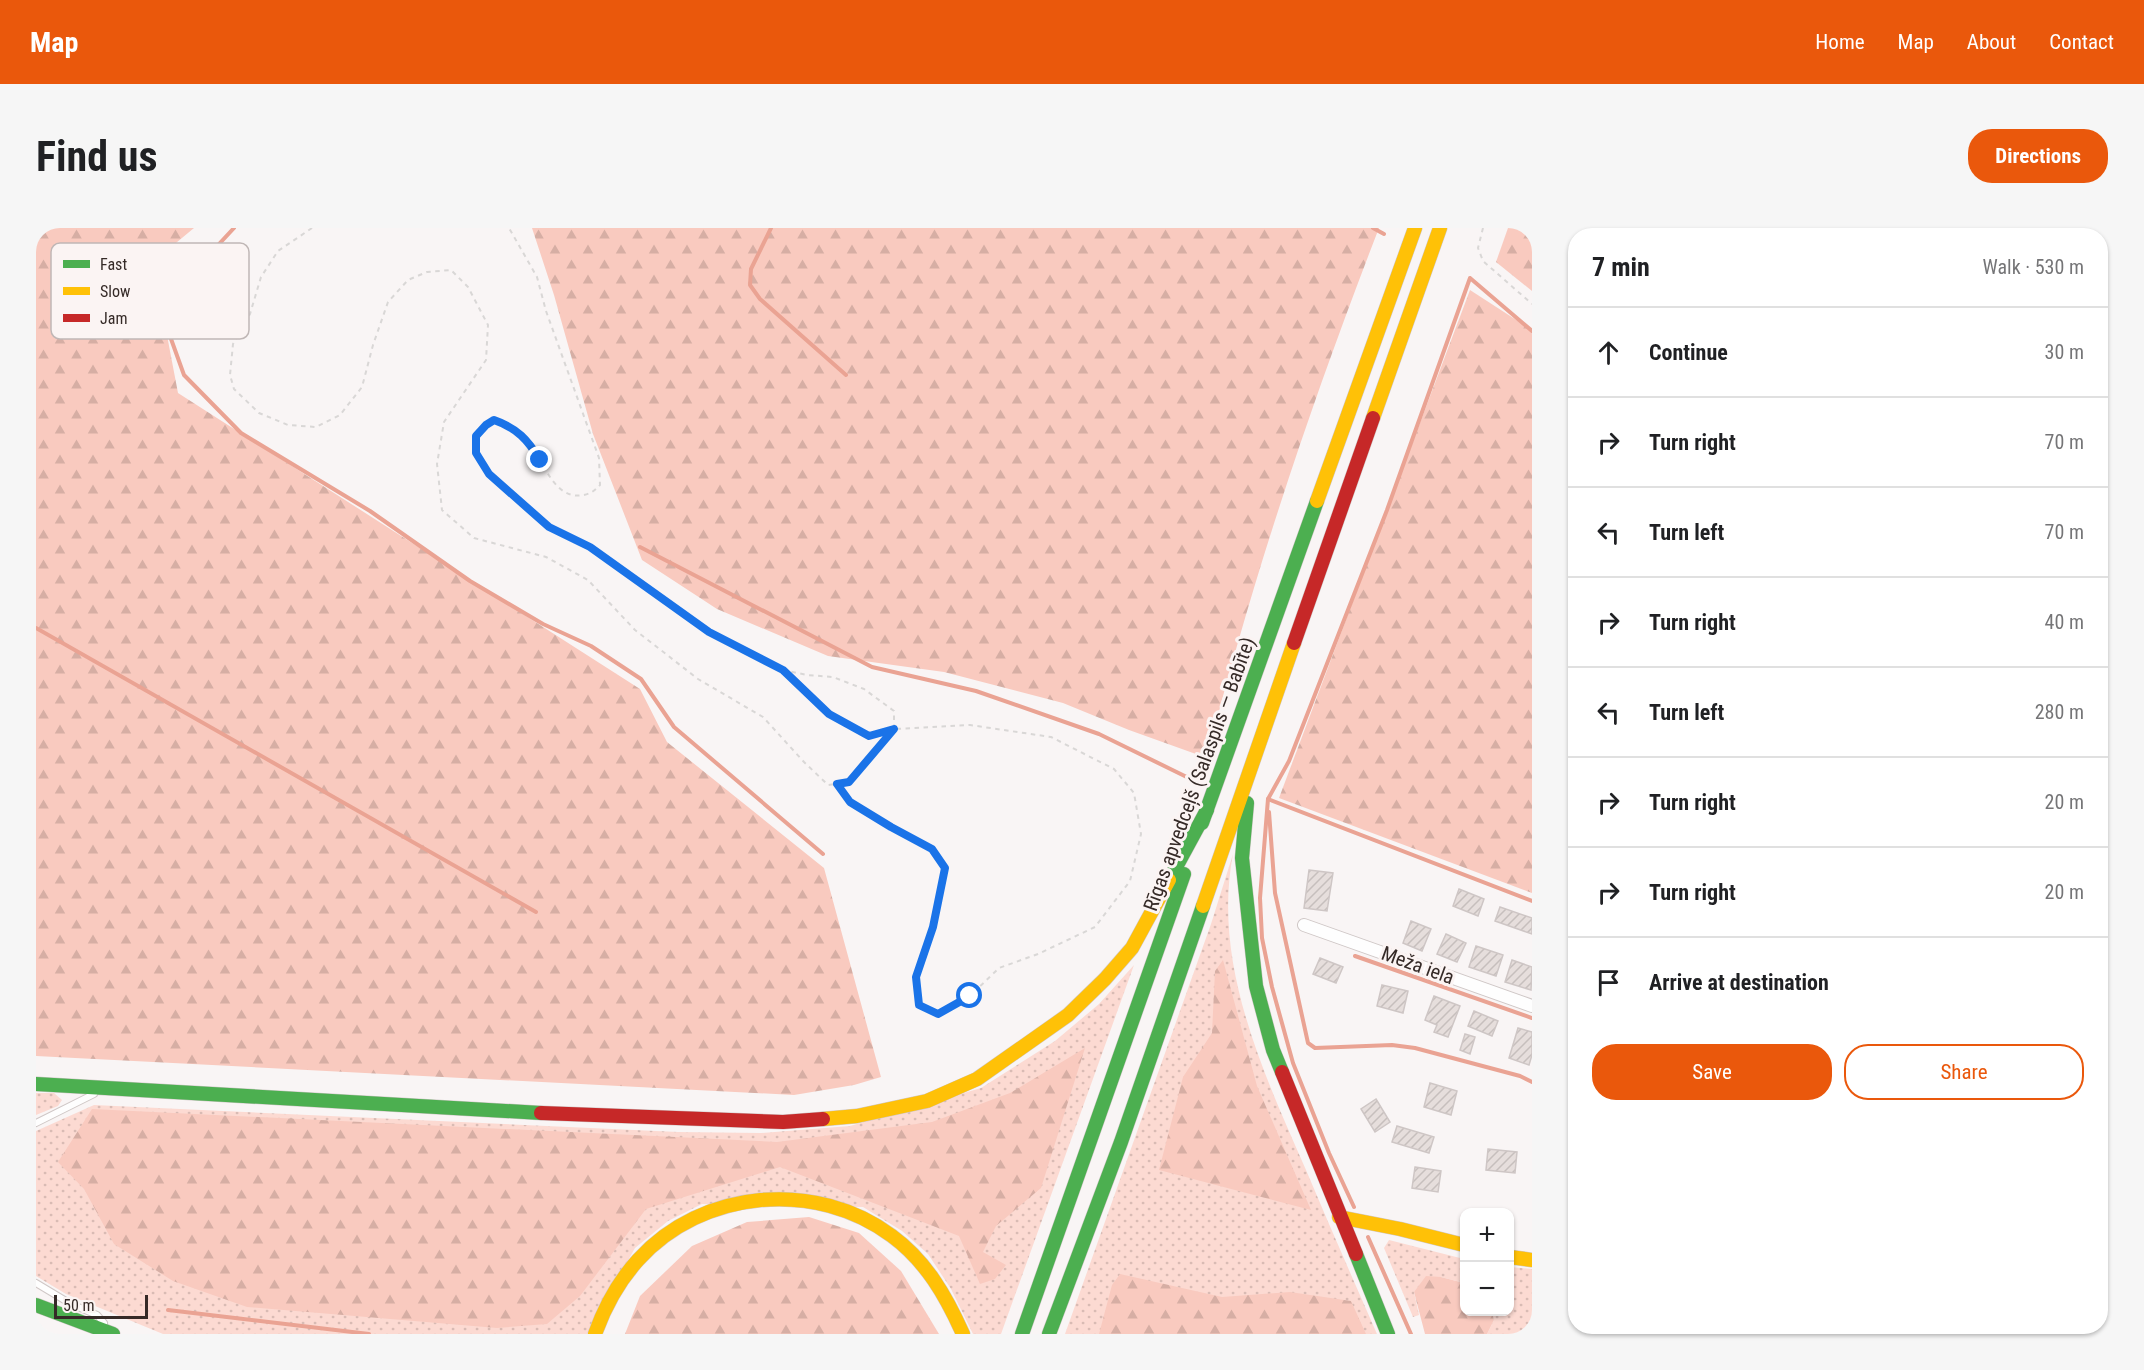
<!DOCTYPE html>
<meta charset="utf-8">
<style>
:root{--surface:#fff;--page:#f6f6f6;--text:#202124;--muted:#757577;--line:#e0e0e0;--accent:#ea580c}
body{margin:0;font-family:"Roboto Condensed",sans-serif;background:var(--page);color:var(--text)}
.controls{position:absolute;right:18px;bottom:18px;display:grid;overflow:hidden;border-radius:12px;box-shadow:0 2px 4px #0004}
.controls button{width:54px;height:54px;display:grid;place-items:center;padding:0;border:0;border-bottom:2px solid var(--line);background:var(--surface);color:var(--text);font:30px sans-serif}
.scale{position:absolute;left:18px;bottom:15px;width:94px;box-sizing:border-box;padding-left:6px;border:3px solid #352a27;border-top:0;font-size:16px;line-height:21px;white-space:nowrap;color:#352a27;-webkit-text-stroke:4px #fbf4f3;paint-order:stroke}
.stop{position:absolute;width:18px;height:18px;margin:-14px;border:4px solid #1a73e8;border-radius:50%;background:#fff}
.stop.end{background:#1a73e8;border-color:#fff;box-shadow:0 2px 6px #0008}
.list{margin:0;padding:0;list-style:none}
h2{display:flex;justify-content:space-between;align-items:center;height:78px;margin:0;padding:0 24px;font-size:26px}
h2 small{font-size:20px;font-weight:400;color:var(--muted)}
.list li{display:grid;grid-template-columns:39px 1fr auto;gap:18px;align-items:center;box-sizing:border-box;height:90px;padding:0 24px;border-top:2px solid var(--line)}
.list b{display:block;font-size:22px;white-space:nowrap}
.list em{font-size:20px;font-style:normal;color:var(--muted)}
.actions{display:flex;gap:12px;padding:18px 24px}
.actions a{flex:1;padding:14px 0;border:2px solid var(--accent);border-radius:24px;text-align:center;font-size:21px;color:var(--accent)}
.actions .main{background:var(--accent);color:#fff}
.icon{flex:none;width:33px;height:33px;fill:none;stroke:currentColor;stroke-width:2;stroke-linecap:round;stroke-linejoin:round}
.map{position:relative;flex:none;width:1496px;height:1106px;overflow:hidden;border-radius:24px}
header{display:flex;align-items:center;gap:36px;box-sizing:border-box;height:84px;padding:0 30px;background:var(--accent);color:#fff}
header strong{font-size:28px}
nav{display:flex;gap:33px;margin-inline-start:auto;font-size:21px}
.intro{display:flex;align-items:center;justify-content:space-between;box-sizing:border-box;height:144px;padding:0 36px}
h1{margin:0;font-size:42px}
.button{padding:15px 27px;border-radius:24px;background:var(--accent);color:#fff;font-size:21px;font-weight:700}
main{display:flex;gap:36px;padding:0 36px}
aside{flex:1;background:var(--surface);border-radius:24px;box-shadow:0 2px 4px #0004}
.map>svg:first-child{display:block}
.grass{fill:url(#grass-dots)}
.forest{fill:url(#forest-firs)}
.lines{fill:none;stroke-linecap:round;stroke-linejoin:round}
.stream{stroke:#eaa393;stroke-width:4}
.building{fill:url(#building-hatch);stroke:#cec6c5;stroke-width:1.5}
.lane-casing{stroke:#cfc7c6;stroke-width:8}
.street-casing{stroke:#cfc7c6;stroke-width:14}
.fast-casing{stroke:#cfc7c6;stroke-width:15}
.slow-casing{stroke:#cfc7c6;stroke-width:15}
.jam-casing{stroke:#cfc7c6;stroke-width:15}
.path{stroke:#d9d7d6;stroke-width:2;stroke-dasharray:4.5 4.5;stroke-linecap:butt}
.lane{stroke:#fefefe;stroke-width:6}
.street{stroke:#fefefe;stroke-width:12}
.fast{stroke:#4caf50;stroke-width:14}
.slow{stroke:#ffc107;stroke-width:14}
.jam{stroke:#c62828;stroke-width:14}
.route{stroke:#1a73e8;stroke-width:8}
.labels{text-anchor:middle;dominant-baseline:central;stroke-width:6;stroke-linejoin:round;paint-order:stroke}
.street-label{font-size:20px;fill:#352a27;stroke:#fbf4f3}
.key{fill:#fbf4f3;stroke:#c0b7b6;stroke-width:1.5}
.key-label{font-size:16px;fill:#352a27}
</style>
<header>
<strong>Map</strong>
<nav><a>Home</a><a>Map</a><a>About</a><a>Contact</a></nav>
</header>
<div class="intro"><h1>Find us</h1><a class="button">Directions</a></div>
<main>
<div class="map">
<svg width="1496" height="1106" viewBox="0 0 1496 1106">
<defs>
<pattern id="grass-dots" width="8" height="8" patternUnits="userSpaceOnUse" patternTransform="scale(1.5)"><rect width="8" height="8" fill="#fcdad2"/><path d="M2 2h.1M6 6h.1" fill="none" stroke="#d9bbb4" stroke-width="1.8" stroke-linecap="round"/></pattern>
<pattern id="forest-firs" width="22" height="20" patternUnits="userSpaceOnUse" patternTransform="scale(1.5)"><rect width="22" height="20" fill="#f9cabf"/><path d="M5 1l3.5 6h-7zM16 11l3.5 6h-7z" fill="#d6aea4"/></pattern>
<pattern id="building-hatch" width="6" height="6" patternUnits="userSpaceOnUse" patternTransform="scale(1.5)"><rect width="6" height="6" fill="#e6dedc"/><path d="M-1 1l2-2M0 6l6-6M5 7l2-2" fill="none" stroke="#c6bfbd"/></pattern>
</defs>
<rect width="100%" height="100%" fill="#f9f5f5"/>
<g class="grass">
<path d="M 1197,626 C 1176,735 1227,844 1270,942 C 1293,997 1317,1051 1341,1106 L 1029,1106 L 1175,696 Z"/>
<polygon points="1098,737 965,1106 937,1106 915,1061 892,1026 866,1003 827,979 666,976 632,993 599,1020 551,1106 127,1106 30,1066 0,1048 0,903 58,877 642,904 725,905 814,898 945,860 1019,813 1063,776"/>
<polygon points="0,865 18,865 26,872 22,878 0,887"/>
<polygon points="1353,1012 1428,1031 1428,1055 1405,1049 1378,1064 1383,1087 1377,1089 1348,1020"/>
<polygon points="1474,1039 1496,1041 1496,1106 1451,1106 1458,1092 1456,1084 1474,1084"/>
</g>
<g class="forest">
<polygon points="0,0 158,0 117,34 142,165 604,461 631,514 788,640 845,849 818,857 758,867 0,828"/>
<path d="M 496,0 L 1343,0 C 1276,173 1216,350 1171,530 L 1093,502 L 1027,475 L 908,444 L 792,428 L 681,381 L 606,332 L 557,206 L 518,67 Z"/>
<polygon points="1472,0 1496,0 1496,63 1460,34"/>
<polygon points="1434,62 1496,102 1496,665 1243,570"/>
<polygon points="1187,732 1221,858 1275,982 1123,942 1147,849 1176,805 1179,743"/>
<polygon points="1049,820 1005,960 960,998 947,1024 970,1037 959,1051 944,1056 923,1008 744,939 610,981 544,1068 511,1096 461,1100 211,1079 137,1053 78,1016 48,961 22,934 56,881 741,914 896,894 974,865"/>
<polygon points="773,989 823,1005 865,1043 903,1106 589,1106 604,1068 656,1018 711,994"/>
<polygon points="1084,1046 1186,1069 1254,1064 1315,1073 1330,1106 1063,1106 1076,1057"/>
<polygon points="1390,1048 1405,1049 1428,1055 1428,1084 1456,1084 1458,1092 1451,1106 1389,1106 1378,1064"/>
</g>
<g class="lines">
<g class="stream">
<polyline points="198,0 157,44 130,97 148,147 205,205 334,283 434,353 507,396 555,418 605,451 638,499 787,626"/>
<polyline points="735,0 715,41 714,57 724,71 810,147"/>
<polyline points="1337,0 1348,6"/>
<polyline points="604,319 836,439 940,463 1063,506 1165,556"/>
<polyline points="0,400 500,684"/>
<polyline points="1232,571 1496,673"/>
<polyline points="1233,584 1239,665 1272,815 1279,820 1356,817 1379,820 1484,848 1496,854"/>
<polyline points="1319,728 1496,790"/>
<polyline points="1318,979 1293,925 1257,835 1236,759 1226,710 1224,670 1232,571 1253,533 1351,282 1434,50 1496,103"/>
<polyline points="1332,1009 1375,1106"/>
<polyline points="132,1082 333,1106"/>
</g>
</g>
<g class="building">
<polygon points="1273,642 1297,645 1291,683 1268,680"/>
<polygon points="1423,661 1448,671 1442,688 1417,678"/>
<polygon points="1464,679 1496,690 1496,706 1459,693"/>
<polygon points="1375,693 1395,701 1386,723 1367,715"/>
<polygon points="1410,706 1430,715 1421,734 1401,726"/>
<polygon points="1440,718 1467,727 1460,748 1433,739"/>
<polygon points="1284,730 1307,739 1300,755 1277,746"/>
<polygon points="1476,732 1496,739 1495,762 1469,754"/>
<polygon points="1346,757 1372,763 1367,785 1341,778"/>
<polygon points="1398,768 1424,778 1412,809 1398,804 1401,797 1389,792"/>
<polygon points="1438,783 1462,793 1456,808 1432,798"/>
<polygon points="1482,800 1496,804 1496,827 1493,837 1473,830"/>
<polygon points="1429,806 1439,809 1434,826 1424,822"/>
<polygon points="1394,855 1421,863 1415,887 1388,879"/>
<polygon points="1340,871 1354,894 1339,904 1325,881"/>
<polygon points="1361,898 1398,909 1393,925 1356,914"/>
<polygon points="1452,921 1481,924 1479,945 1450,942"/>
<polygon points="1379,939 1405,943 1402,964 1376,960"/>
</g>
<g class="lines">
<defs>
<g id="lane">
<polyline points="0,895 58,866"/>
<polyline points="0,1055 35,1076 61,1087 68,1095"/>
</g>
<polyline id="street" points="1268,697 1496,778"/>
<g id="fast">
<polyline points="1211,575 1206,630 1220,758 1237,822 1246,844"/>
<polyline points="1166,595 1281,273"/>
<polyline points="1133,652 1171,582"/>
<polyline points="0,856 505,885"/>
<polyline points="1320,1026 1352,1106"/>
<polyline points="0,1077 77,1106"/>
<polyline points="986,1106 1148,646"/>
<polyline points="1013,1106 1085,914 1167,678"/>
</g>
<g id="slow">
<polyline points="1337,190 1404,0"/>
<polyline points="1281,273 1379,0"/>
<polyline points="1167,678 1258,415"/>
<polyline points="787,891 821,888 891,873 941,851 1032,787 1069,751 1096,720 1133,652"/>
<polyline points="1303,989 1364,1001 1428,1017"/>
<polyline points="1474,1029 1496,1032"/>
<path d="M 559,1106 C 569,1078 582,1054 602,1032 C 666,961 780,951 856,1008 C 890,1033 910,1068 927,1106"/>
</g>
<g id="jam">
<polyline points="1258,415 1337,190"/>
<polyline points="1246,844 1320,1026"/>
<polyline points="505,885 747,894 787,891"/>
</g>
</defs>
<use href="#lane" class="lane-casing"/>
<use href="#street" class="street-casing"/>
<use href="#fast" class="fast-casing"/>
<use href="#slow" class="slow-casing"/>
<use href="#jam" class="jam-casing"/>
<g class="path">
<path d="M 276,0 L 242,23 L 225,49 L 214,86 L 197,116 L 194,147 L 198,161 L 223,185 L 252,197 L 280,199 L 304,187 L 326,159 L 337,117 L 352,74 L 372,52 L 391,44 L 415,42 L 432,59 L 452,97 L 450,132 L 408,194 L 401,236 L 406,282 L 438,310 L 510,329 L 552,352 L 599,402 L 662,451 L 727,489 L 768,534 L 792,557 L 813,554 L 858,501 L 858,483 L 828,461 L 797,449 L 771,447 L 747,442 L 673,404 L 554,319 L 513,299 L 453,246 L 440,225 L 440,208 L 450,197 L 458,192 C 471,197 485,203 494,215 C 508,234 518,273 548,267 C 556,265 558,263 564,257 L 563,230 L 510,83 L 501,49 L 473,0"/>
<polyline points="1447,0 1442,20 1447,33 1496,76"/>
<polyline points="749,444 793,486 833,508 858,501 934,497 1015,509 1078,541 1098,565 1105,606 1094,653 1059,699 1002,726 963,740 934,768 902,786 883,777 880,749 897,699 909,640 896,621 855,599 814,574 801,556"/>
</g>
<use href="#lane" class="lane"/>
<use href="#street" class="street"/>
<use href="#fast" class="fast"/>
<use href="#slow" class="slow"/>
<use href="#jam" class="jam"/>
</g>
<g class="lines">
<path class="route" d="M 504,232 C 492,212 481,200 458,192 L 450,197 L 440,208 L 440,225 L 453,246 L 513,299 L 554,319 L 673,404 L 747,442 L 793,486 L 833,508 L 858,501 L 813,554 L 801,556 L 814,574 L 855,599 L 896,621 L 909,640 L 897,699 L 880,749 L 883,777 L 902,786 L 934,768"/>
</g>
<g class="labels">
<g class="street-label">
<text transform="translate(1163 546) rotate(-70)">Rīgas apvedceļš (Salaspils — Babīte)</text>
<text transform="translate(1382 737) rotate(20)">Meža iela</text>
</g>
</g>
<rect x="15" y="15" width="198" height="96" rx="9" class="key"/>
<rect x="27" y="32" width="27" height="8" fill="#4caf50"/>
<rect x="27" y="59" width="27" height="8" fill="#ffc107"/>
<rect x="27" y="86" width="27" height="8" fill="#c62828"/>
<g class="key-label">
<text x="64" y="42">Fast</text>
<text x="64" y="69">Slow</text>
<text x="64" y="96">Jam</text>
</g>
</svg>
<div class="controls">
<button>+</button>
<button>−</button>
</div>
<div class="scale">50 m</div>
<div class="stop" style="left:934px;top:768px"></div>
<div class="stop end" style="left:504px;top:232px"></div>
</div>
<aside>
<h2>7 min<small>Walk · 530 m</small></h2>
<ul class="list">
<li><svg class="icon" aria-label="ahead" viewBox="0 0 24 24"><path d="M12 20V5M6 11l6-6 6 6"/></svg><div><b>Continue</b></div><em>30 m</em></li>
<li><svg class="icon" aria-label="right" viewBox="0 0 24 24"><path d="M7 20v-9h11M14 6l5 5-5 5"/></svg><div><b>Turn right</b></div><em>70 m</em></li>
<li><svg class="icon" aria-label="left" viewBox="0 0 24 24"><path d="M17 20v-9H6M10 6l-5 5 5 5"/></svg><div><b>Turn left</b></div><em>70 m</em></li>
<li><svg class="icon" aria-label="right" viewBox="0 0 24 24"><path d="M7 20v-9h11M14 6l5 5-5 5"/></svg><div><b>Turn right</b></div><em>40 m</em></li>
<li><svg class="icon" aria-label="left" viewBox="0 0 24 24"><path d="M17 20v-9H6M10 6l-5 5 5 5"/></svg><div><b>Turn left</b></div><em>280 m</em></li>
<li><svg class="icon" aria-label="right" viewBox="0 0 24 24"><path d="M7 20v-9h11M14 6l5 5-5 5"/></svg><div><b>Turn right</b></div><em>20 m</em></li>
<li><svg class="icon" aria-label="right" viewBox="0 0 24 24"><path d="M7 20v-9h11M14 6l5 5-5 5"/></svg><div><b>Turn right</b></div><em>20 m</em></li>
<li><svg class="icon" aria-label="arrive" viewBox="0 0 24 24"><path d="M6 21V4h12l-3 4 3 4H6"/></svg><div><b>Arrive at destination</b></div></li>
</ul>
<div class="actions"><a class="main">Save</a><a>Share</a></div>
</aside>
</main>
